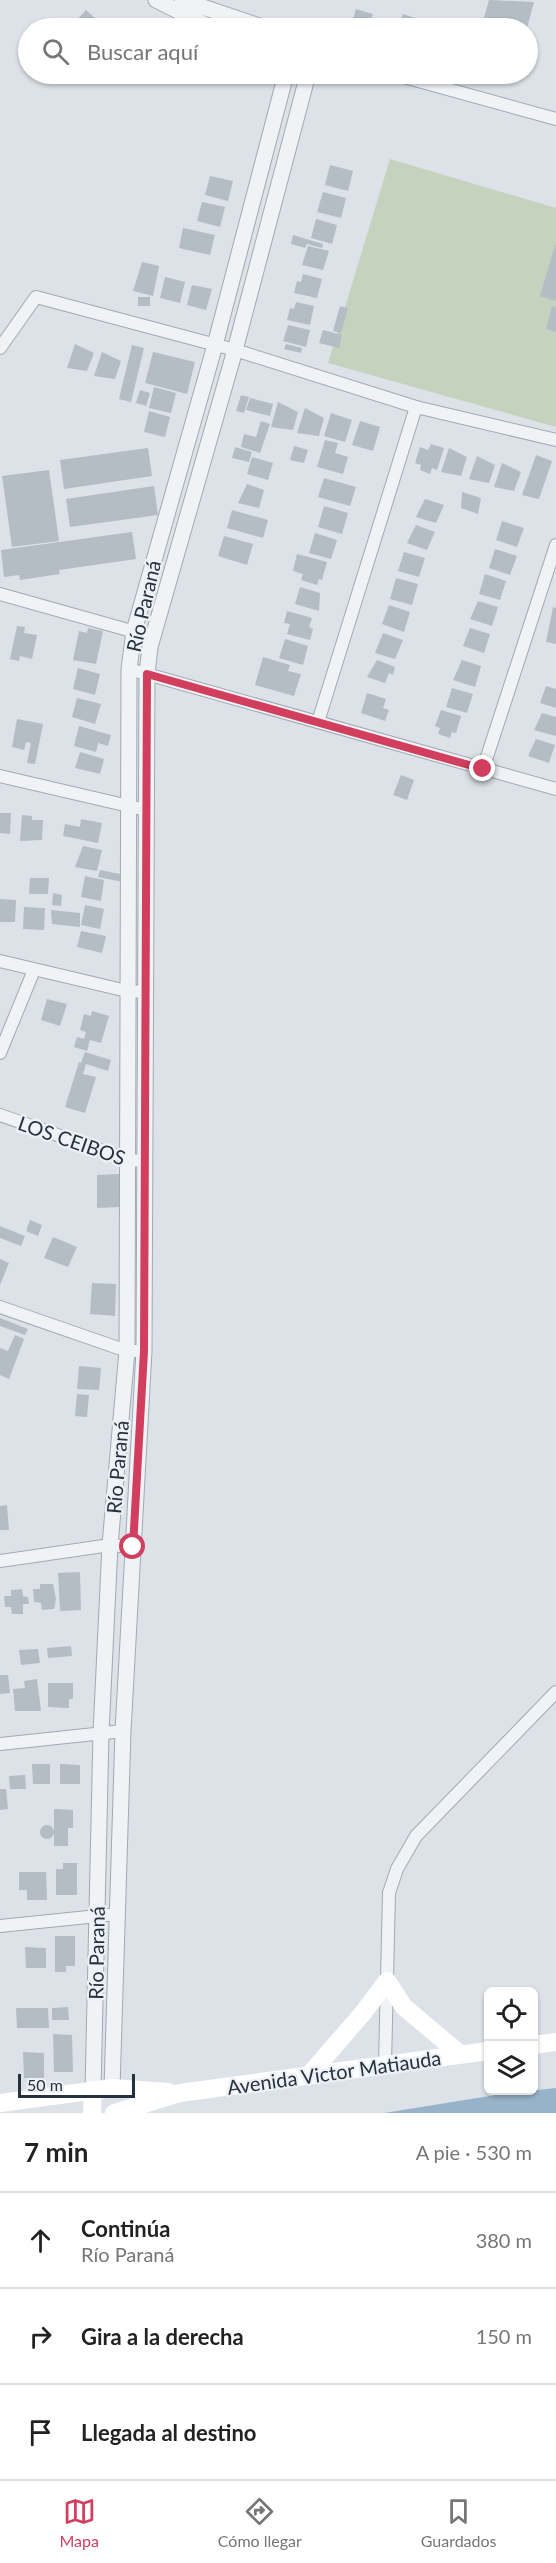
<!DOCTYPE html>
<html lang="es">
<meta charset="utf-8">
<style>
:root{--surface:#fff;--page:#f6f6f6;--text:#222;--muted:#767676;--line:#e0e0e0;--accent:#d13e5e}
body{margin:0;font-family:Lato,sans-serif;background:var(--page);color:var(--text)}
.controls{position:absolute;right:18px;bottom:18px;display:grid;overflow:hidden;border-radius:9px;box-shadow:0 2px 4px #0004}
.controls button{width:54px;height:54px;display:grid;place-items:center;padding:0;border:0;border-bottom:2px solid var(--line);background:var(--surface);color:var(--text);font:30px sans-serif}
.scale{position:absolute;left:18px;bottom:15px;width:117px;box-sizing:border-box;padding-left:6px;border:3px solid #26313f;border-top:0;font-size:16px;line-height:21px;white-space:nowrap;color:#26313f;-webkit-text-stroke:4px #edf1f5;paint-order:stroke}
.stop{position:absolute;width:18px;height:18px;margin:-14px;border:4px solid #d13e5e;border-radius:50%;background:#fff}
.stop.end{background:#d13e5e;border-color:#fff;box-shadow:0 2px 6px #0008}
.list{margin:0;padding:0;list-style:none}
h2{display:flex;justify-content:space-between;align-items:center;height:78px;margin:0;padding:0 24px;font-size:26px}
h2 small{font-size:20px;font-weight:400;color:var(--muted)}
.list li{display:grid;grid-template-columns:39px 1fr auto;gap:18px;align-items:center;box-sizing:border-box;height:96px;padding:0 24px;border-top:2px solid var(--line)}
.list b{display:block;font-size:22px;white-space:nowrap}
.list p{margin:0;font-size:20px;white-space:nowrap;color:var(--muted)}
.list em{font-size:20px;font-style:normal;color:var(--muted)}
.icon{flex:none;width:33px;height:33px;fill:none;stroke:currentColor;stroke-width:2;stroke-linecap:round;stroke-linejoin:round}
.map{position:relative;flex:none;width:556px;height:2113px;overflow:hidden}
.search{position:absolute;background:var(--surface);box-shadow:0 2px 4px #0004;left:18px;right:18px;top:18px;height:66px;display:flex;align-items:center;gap:15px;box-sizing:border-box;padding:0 21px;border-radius:33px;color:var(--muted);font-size:22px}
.sheet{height:366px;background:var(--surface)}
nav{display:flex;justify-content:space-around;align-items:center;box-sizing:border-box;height:84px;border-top:2px solid var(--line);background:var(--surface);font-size:16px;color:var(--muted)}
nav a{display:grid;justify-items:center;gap:3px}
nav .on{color:var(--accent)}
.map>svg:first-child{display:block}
.green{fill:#c5d2be}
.water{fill:#97b3c9}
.building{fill:#b4bcc4}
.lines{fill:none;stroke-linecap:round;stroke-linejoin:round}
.minor-casing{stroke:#a2a9b2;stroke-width:14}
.tertiary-casing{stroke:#a2a9b2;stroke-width:17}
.minor{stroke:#f0f3f6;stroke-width:12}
.tertiary{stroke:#f0f3f6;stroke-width:15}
.secondary{stroke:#fff;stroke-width:18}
.route{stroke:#d13e5e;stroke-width:8}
.labels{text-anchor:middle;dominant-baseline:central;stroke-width:4.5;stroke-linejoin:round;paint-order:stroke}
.street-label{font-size:20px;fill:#26313f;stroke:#edf1f5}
</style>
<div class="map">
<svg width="556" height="2113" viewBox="0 0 556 2113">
<rect width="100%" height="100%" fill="#dde2e8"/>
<polygon class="green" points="390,159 556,208 556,427 328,363"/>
<polygon class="water" points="556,2088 556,2113 384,2113 502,2094"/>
<g class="building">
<polygon points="489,0 534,2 527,28 481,28"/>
<polygon points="356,9 373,14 368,28 351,25"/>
<polygon points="86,10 98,21 91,28 85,28 76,21"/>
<polygon points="403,14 424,21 422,28 398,28"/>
<polygon points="330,165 353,171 348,191 325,185"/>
<polygon points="210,176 233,181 228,201 205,195"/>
<polygon points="323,192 346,198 341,218 317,212"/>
<polygon points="202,202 225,207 220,227 197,221"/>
<polygon points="316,219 337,225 332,244 311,238"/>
<polygon points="183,228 215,235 210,255 179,248"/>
<polygon points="293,235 323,244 322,248 307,244 305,248 291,244"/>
<polygon points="555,245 556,245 556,301 540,296"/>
<polygon points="308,246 329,251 323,270 302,265"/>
<polygon points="142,262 159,266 153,296 133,291"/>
<polygon points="303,274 322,279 317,298 294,293 297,281 301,282"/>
<polygon points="165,277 185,282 180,303 160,298"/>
<polygon points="192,285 212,289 206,310 187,305"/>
<rect x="138" y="297" width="12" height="9"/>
<polygon points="296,302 314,306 310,325 287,320 290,308 294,309"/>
<polygon points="340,306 348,308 341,333 333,331"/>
<polygon points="552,306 556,308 556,332 546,329"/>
<polygon points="288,325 310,330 306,347 283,341"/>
<polygon points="323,330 342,335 339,348 319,343"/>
<polygon points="75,344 94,353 87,371 67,368"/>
<polygon points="286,344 302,348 301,353 284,349"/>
<polygon points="132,345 144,348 131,402 119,399"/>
<polygon points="102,352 121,361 115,379 94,376"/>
<polygon points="153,352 195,362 187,394 145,383"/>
<polygon points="154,387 176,393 171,413 149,408"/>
<polygon points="140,390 150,393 146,406 136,403"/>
<polygon points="241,395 249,397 244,413 236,411"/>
<polygon points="250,398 273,404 270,416 246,410"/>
<polygon points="278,402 298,412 293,430 271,427"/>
<polygon points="305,408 324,418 319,436 297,433"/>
<polygon points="149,411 170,417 165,437 144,432"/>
<polygon points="331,413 352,420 345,442 324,436"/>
<polygon points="261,421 270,424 260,453 241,447 244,434 256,437"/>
<polygon points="360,421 380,427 373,451 352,445"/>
<polygon points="325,440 338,443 335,453 348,457 343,474 317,467"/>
<polygon points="431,444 444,448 437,470 432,468 430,474 420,470 421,465 415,463 420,447 428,450"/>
<polygon points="294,446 308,450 304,463 290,460"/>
<polygon points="235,447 252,452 249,462 232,458"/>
<polygon points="148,448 152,476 64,489 60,460"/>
<polygon points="449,448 467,457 461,476 441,472"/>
<polygon points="536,455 552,461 539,499 522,495"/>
<polygon points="477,456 495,465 489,483 469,479"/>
<polygon points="252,457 273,463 268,480 247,474"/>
<polygon points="502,463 521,472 514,491 494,487"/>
<polygon points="49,470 59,541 12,547 2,476"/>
<polygon points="324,478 356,487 350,506 318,497"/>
<polygon points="247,484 264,490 259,508 238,503"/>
<polygon points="154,486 158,515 70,527 66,499"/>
<polygon points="462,492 481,498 478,514 461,508"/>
<polygon points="425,499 444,505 436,523 416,517"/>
<polygon points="324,506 348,513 342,534 318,527"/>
<polygon points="232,510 268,520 263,538 227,528"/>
<polygon points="502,521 524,528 517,547 496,540"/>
<polygon points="416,525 435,532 427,550 407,543"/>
<polygon points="132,532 136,559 59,570 60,574 20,580 19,575 4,577 1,550"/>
<polygon points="315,533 337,540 331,559 309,553"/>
<polygon points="224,536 253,544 247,565 218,556"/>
<polygon points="495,549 517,556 510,575 489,568"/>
<polygon points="404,552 425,558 419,577 398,571"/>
<polygon points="297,554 327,562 322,580 319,579 317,585 301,580 303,574 293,571"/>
<polygon points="485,574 506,581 500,600 479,594"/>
<polygon points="396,578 418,584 412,605 390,599"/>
<polygon points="300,587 320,593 319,611 295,604"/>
<polygon points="478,601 498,607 492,626 470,619"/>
<polygon points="389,605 410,612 404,632 382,624"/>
<polygon points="553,607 556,608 556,644 546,642"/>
<polygon points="287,611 312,618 309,627 313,629 310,640 287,634 290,624 284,623"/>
<polygon points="17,626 25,627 24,633 37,635 32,659 20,656 19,661 10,659"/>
<polygon points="88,628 103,631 96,664 73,660 79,631 87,633"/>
<polygon points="470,628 490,634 484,653 463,646"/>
<polygon points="383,633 403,640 395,659 375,653"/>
<polygon points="285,639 308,646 303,665 279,658"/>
<polygon points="263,657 290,665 288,671 301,674 294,696 255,685"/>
<polygon points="377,660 395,667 393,675 389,673 385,683 367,677"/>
<polygon points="462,660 481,666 475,687 453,680"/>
<polygon points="78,668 100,674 95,695 73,689"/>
<polygon points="546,686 556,689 556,708 540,703"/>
<polygon points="452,688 473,694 467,713 446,707"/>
<polygon points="367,693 386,699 383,708 389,710 385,721 361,713"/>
<polygon points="77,698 101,704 95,724 72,717"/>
<polygon points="441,710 461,716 456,733 452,732 450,738 438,734 440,728 435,726"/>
<polygon points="542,713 556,717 556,736 534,730"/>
<polygon points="17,719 43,724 35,764 27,763 31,743 26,742 24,750 12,747"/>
<polygon points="79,726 111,735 108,746 98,743 96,752 74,746"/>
<polygon points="536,739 555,745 549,763 528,756"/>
<polygon points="80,752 104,759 100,774 75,768"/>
<polygon points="401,775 414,780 407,800 393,795"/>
<polygon points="0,813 11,813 10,834 0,833"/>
<polygon points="22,815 32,816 32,820 43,820 42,840 20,841"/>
<polygon points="81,819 102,823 98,843 63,836 65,824 80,827"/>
<polygon points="83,846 102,850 97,871 75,867"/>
<polygon points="100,870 125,875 123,882 98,877"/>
<polygon points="85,876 104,880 101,901 81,897"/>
<polygon points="30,878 49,878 48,894 29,894"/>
<polygon points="53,893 62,895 61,906 52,905"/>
<polygon points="0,899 16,900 15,922 0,922"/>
<polygon points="85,905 104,909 100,929 81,925"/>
<polygon points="24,907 45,908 44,930 23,929"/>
<polygon points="51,910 80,913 80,927 52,924"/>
<polygon points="81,931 106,936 102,953 77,947"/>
<polygon points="47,999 67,1004 60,1026 41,1020"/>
<polygon points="92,1011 109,1016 101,1043 90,1040 87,1051 74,1047 77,1037 84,1039 86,1032 80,1030 84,1014 91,1016"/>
<polygon points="85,1052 111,1060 108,1071 86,1064 83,1074 96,1077 85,1113 65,1107 79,1062 81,1063"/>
<polygon points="119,1174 119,1207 97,1208 97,1175"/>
<polygon points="30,1220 42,1225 38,1236 26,1231"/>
<polygon points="0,1226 25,1236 21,1246 0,1238"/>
<polygon points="53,1237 77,1247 68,1267 44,1258"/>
<polygon points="0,1259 9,1263 0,1285"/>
<polygon points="92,1283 116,1284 115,1316 90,1314"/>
<polygon points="0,1318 28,1329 25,1335 0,1326"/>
<polygon points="15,1335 24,1339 9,1379 0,1375 0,1348 8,1351"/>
<polygon points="79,1366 101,1368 99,1390 77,1389"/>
<polygon points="77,1394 89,1395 87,1417 75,1416"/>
<polygon points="7,1505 9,1530 0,1530 0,1506"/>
<polygon points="80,1572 81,1610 60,1611 58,1573"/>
<polygon points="40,1584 53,1584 56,1599 54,1609 42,1610 41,1603 34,1602 33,1589 40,1589"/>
<polygon points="22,1589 23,1596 28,1597 29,1604 23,1604 23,1614 12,1614 11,1607 5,1607 4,1596 11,1596 11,1590"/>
<polygon points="71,1646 72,1656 48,1658 47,1648"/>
<polygon points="38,1649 40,1663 21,1665 19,1650"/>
<polygon points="0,1675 8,1675 10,1693 0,1694"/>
<polygon points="37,1679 41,1711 15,1711 13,1689 25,1688 24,1681"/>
<polygon points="48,1683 73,1683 73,1699 69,1699 69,1708 48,1707"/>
<polygon points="32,1764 50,1764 50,1784 33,1784"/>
<polygon points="60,1764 80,1765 80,1784 60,1784"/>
<polygon points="9,1776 25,1775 26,1789 10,1789"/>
<polygon points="0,1789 6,1789 8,1809 0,1810"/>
<polygon points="54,1809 73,1810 73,1828 68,1828 68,1846 54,1846"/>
<circle cx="47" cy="1832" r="7"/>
<polygon points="63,1863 77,1863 77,1895 56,1895 56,1869 63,1869"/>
<polygon points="19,1872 46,1872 47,1900 27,1900 27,1890 19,1890"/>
<polygon points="55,1936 75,1936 75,1966 66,1966 66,1972 55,1972"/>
<polygon points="25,1947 46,1948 46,1968 26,1968"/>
<polygon points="16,2008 48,2008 49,2028 17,2028"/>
<polygon points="52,2008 68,2007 69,2020 52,2020"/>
<polygon points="53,2034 72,2035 73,2072 54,2072"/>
<polygon points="23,2052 44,2053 44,2078 24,2078"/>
</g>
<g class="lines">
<defs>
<g id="minor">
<polyline points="393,74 556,119"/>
<polyline points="0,348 36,297 235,350 416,407 556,440"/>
<polyline points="0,594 153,637"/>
<polyline points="129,669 556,789"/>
<polyline points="318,722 416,407"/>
<polyline points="483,769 556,545"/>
<polyline points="0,776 146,810"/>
<polyline points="0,961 127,991 146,992"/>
<polyline points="0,1053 34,970"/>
<polyline points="0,1115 129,1160 145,1161"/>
<polyline points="0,1307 127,1351 144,1351"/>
<polyline points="0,1561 110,1545 133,1547"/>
<polyline points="0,1744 123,1731"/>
<polyline points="0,1926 117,1914"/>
<polyline points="385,2064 389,1893 397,1869 416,1836 556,1692"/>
</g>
<g id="tertiary">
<polyline points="156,0 212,28"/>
<polyline points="182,0 265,28"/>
<polyline points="112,2088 123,1731 144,1351 147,674 150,647 235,350 308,74"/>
<polyline points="93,2090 101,1733 110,1545 127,1351 129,669 134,631 215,345 286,74"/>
</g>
</defs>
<use href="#minor" class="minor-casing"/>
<use href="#tertiary" class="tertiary-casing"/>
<use href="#minor" class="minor"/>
<use href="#tertiary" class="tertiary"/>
<g class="secondary">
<polyline points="534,2045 556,2042"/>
<polyline points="310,2074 363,2013 387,1981 404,2007 460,2054"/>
<polyline points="0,2103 112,2088 169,2092"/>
<polyline points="92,2113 93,2090"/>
<polyline points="114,2113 180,2093 488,2051"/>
</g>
</g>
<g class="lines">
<polyline class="route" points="133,1547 144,1351 147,674 483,769"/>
</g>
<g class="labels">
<g class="street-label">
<text transform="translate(143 606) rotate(-77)">Río Paraná</text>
<text transform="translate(72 1140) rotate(19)">LOS CEIBOS</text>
<text transform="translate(117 1467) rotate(-85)">Río Paraná</text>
<text transform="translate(96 1953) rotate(-89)">Río Paraná</text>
<text transform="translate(334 2072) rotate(-8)">Avenida Victor Matiauda</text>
</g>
</g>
</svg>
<div class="controls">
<button><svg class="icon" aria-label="locate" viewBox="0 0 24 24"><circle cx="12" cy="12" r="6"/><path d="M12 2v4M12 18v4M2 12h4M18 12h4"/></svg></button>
<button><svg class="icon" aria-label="layers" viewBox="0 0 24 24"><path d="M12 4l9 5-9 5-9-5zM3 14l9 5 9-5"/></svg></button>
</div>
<div class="scale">50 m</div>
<div class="stop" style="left:133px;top:1547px"></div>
<div class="stop end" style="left:483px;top:769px"></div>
<div class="search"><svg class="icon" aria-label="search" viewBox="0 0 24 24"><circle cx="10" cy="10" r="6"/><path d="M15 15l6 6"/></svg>Buscar aquí</div>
</div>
<section class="sheet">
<h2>7 min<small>A pie · 530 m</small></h2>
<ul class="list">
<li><svg class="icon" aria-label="ahead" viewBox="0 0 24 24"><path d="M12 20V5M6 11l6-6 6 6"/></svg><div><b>Continúa</b><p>Río Paraná</p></div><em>380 m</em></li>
<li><svg class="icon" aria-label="right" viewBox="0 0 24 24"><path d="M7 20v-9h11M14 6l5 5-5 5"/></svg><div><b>Gira a la derecha</b></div><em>150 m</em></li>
<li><svg class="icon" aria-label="arrive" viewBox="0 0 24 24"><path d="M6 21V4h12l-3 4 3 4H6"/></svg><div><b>Llegada al destino</b></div></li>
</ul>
</section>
<nav>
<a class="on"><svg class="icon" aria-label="map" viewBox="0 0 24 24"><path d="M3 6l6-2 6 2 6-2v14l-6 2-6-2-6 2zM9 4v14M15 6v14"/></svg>Mapa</a>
<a><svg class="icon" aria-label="directions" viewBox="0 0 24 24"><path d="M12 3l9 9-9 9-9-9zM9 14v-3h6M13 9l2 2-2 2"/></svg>Cómo llegar</a>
<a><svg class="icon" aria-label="saved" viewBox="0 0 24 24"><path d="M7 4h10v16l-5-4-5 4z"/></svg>Guardados</a>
</nav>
